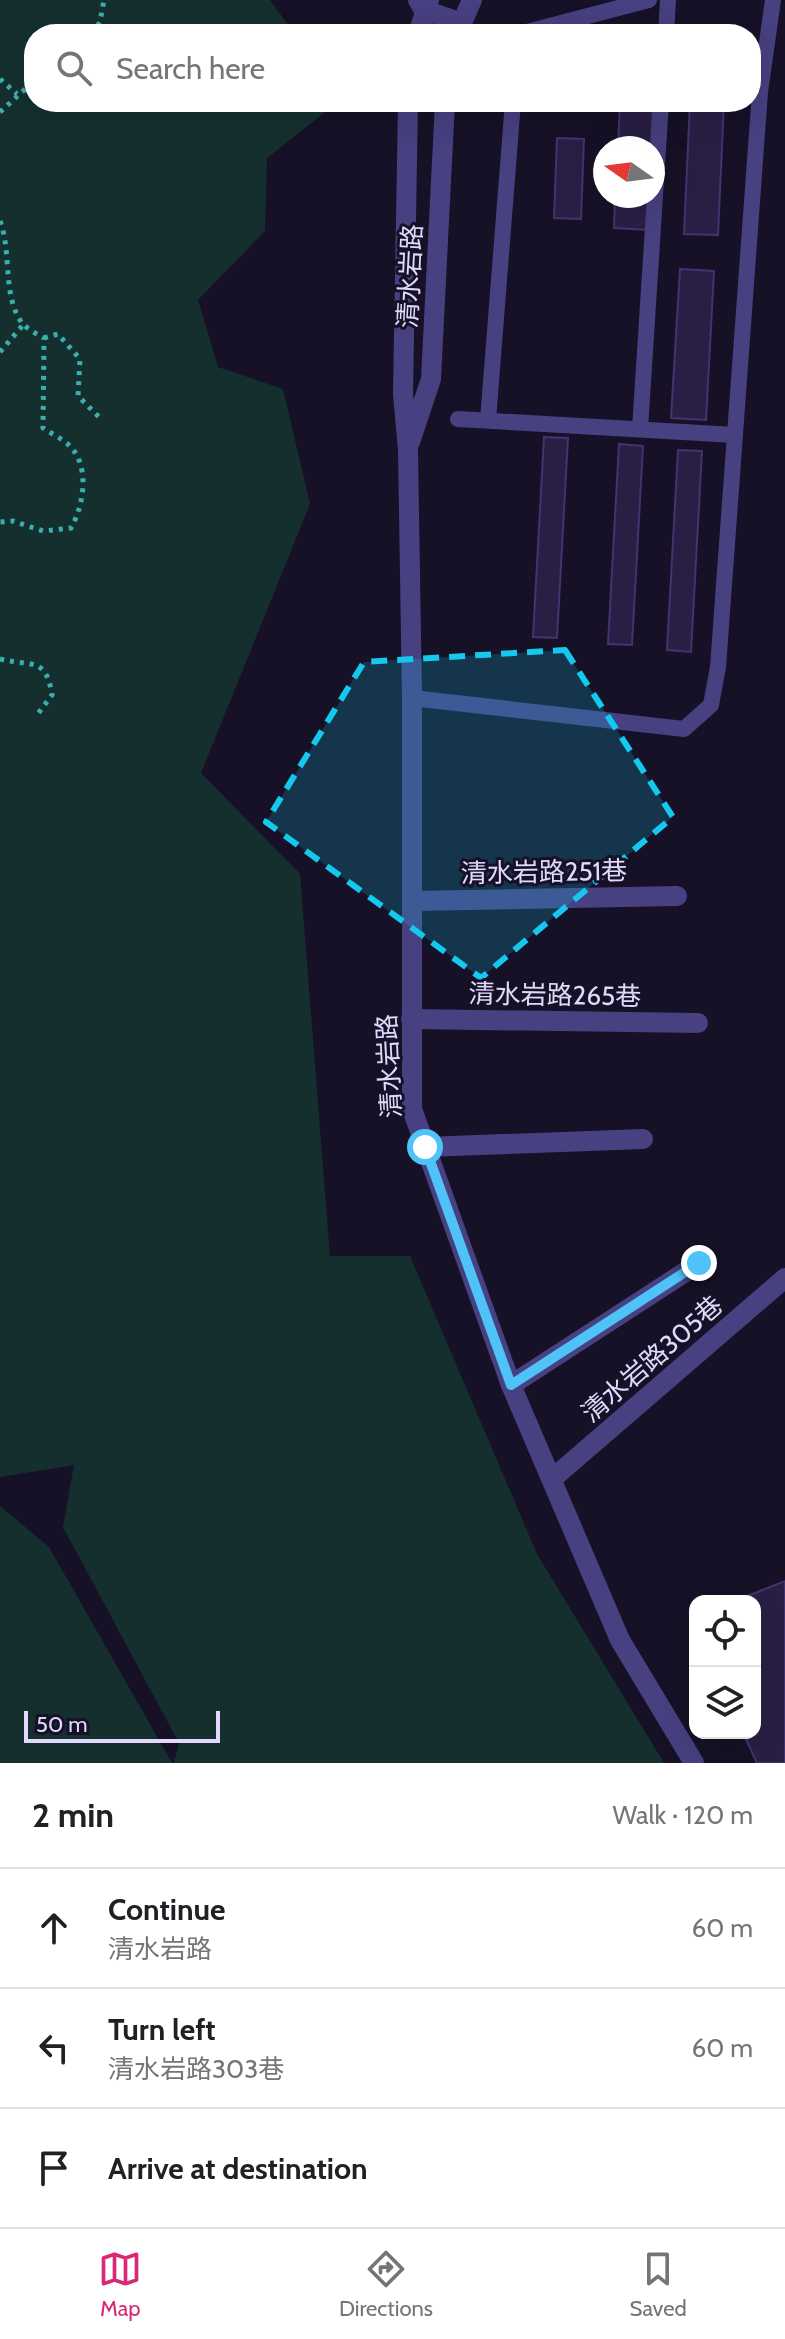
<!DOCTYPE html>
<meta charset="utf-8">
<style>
:root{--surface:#fff;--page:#f6f6f6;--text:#202124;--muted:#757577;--line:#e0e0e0;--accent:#db2777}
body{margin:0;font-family:Cabin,"Noto Sans TC",sans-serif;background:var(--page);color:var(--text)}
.controls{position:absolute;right:24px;bottom:24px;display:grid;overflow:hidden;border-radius:16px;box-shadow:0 8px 32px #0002}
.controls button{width:72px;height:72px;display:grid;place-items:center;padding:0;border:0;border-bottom:2px solid var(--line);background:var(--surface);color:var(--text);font:40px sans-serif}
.compass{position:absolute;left:593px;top:136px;width:72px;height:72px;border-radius:50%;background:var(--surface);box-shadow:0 8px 32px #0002;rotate:284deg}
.scale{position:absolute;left:24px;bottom:20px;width:196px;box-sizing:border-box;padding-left:8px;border:4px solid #e0d9fc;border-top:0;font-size:22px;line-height:28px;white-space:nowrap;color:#e0d9fc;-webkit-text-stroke:6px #161126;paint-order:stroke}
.stop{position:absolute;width:24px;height:24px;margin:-18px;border:6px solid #4fc3f7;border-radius:50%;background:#fff}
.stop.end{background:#4fc3f7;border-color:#fff;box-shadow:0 2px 8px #0008}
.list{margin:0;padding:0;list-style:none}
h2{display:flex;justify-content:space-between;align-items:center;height:104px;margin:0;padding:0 32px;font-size:34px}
h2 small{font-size:26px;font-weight:400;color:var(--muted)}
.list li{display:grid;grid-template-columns:52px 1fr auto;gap:24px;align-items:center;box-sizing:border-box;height:120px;padding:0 32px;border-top:2px solid var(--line)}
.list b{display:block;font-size:30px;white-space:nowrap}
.list p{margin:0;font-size:26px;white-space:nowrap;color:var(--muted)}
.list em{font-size:26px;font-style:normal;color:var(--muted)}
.icon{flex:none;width:44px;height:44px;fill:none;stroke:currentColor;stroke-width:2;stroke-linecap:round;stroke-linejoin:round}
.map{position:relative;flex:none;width:785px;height:1763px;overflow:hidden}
.search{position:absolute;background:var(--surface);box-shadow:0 8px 32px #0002;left:24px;right:24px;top:24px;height:88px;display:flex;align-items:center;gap:20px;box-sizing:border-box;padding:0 28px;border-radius:32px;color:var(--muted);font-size:30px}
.sheet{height:464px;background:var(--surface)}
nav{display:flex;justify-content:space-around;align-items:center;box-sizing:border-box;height:112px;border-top:2px solid var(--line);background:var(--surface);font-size:22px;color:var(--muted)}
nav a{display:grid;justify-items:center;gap:4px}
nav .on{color:var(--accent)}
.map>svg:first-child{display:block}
.green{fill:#152f2f}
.building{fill:#291f45;stroke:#433370;stroke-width:2}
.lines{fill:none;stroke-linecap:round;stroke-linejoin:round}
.path{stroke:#39afb0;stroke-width:5;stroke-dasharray:4 6;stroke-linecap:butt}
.service{stroke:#474081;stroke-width:16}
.minor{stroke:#474081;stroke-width:20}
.tertiary{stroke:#474081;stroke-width:20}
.route{stroke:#4fc3f7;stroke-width:10}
.marked{fill:#15c8ed;fill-opacity:0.2;stroke:#15c8ed;stroke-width:6;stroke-dasharray:16 10;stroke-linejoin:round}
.labels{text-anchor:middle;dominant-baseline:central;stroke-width:6;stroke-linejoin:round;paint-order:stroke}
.street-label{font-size:26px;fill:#e0d9fc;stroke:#161126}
</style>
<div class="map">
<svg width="785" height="1763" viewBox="0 0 785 1763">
<rect width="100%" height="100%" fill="#161126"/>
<g class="green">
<polygon points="0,0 270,0 295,34 34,34 34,102 338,102 267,158 265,231 198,300 218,367 283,389 310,504 201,773 300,874 330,1256 410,1256 537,1554 664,1763 174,1763 179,1743 63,1527 74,1465 0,1477"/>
<polygon points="0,1506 49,1547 172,1763 0,1763"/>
</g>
<g class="building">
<polygon points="620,102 653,102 651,148 618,148"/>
<polygon points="690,102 724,102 718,235 684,234"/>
<polygon points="557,138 584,139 581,219 554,218"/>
<polygon points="615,196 649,196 648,230 614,228"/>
<polygon points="680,269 714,271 706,420 671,418"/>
<polygon points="544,437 568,438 557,638 533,637"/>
<polygon points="619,444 643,446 632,645 608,644"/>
<polygon points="678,450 702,451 691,652 667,650"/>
<polygon points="785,1581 785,1763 757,1763 743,1733 755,1733 755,1601 735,1601"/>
</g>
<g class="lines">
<g class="path">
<polyline points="92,34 100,22 104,0"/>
<polyline points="0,79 17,94"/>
<polyline points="0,112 34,81"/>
<path d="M 0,221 C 12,252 2,296 22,323 C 27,329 37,334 44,338 L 43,428 C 52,434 63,439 70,446 C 90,467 84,505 71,528 L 43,531 L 13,521 L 0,522"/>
<polyline points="44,338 58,334 80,359 78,396 100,418"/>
<polyline points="0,352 23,325"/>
<path d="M 0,659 C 32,667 46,656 52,695 L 37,715"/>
</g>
<g class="service">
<polyline points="519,34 649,0"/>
<polyline points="666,34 668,0"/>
<polyline points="458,419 735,435"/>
<polyline points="488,420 513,102"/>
<polyline points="640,429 661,102"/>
<polyline points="412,698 684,729 711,705 718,667 760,92 773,0"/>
</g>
<g class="minor">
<polyline points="412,901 677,896"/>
<polyline points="411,1019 698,1023"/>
<polyline points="425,1147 643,1139"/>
<polyline points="511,1385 699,1263"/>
<polyline points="552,1479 785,1278"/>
</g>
<g class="tertiary">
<polyline points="418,0 424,10 459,22"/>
<polyline points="418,34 429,0"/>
<polyline points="457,34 472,0"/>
<polyline points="408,102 403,394 408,450 412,698 412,1109 511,1385 620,1640 694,1763"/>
<polyline points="410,442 431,379 445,102"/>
</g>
</g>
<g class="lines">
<polyline class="route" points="425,1147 511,1385 699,1263"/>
</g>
<path class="marked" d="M 565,650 L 673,817 L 481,978 L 266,822 L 364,662 Z"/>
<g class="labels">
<g class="street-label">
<text transform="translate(410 276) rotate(-87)">清水岩路</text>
<text transform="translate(544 872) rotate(-1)">清水岩路251巷</text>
<text transform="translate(555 995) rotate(1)">清水岩路265巷</text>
<text transform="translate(389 1066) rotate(-93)">清水岩路</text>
<text transform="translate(652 1359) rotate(-41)">清水岩路305巷</text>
</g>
</g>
</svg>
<div class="controls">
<button><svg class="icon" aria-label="locate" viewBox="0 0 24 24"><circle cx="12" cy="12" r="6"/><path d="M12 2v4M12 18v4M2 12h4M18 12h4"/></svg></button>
<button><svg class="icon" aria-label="layers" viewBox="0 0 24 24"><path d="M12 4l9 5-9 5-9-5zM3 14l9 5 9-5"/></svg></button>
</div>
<svg class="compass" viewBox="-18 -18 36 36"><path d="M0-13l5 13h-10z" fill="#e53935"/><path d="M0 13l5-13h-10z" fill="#757577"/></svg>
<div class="scale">50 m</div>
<div class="stop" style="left:425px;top:1147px"></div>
<div class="stop end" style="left:699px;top:1263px"></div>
<div class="search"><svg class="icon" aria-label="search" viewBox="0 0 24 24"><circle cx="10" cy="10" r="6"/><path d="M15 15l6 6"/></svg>Search here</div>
</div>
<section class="sheet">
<h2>2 min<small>Walk · 120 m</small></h2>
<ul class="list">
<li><svg class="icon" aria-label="ahead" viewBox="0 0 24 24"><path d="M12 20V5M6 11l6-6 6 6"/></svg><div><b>Continue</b><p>清水岩路</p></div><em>60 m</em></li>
<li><svg class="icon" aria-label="left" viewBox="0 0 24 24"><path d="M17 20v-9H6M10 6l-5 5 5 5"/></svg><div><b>Turn left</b><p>清水岩路303巷</p></div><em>60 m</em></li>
<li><svg class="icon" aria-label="arrive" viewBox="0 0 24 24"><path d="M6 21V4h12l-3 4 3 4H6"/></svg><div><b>Arrive at destination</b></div></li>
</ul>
</section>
<nav>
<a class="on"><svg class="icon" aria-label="map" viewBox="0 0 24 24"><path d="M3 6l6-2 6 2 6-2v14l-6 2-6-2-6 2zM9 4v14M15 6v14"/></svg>Map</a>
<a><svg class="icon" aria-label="directions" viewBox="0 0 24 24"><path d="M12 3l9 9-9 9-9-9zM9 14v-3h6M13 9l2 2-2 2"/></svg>Directions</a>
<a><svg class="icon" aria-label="saved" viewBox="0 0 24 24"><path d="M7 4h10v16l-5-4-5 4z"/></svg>Saved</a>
</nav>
